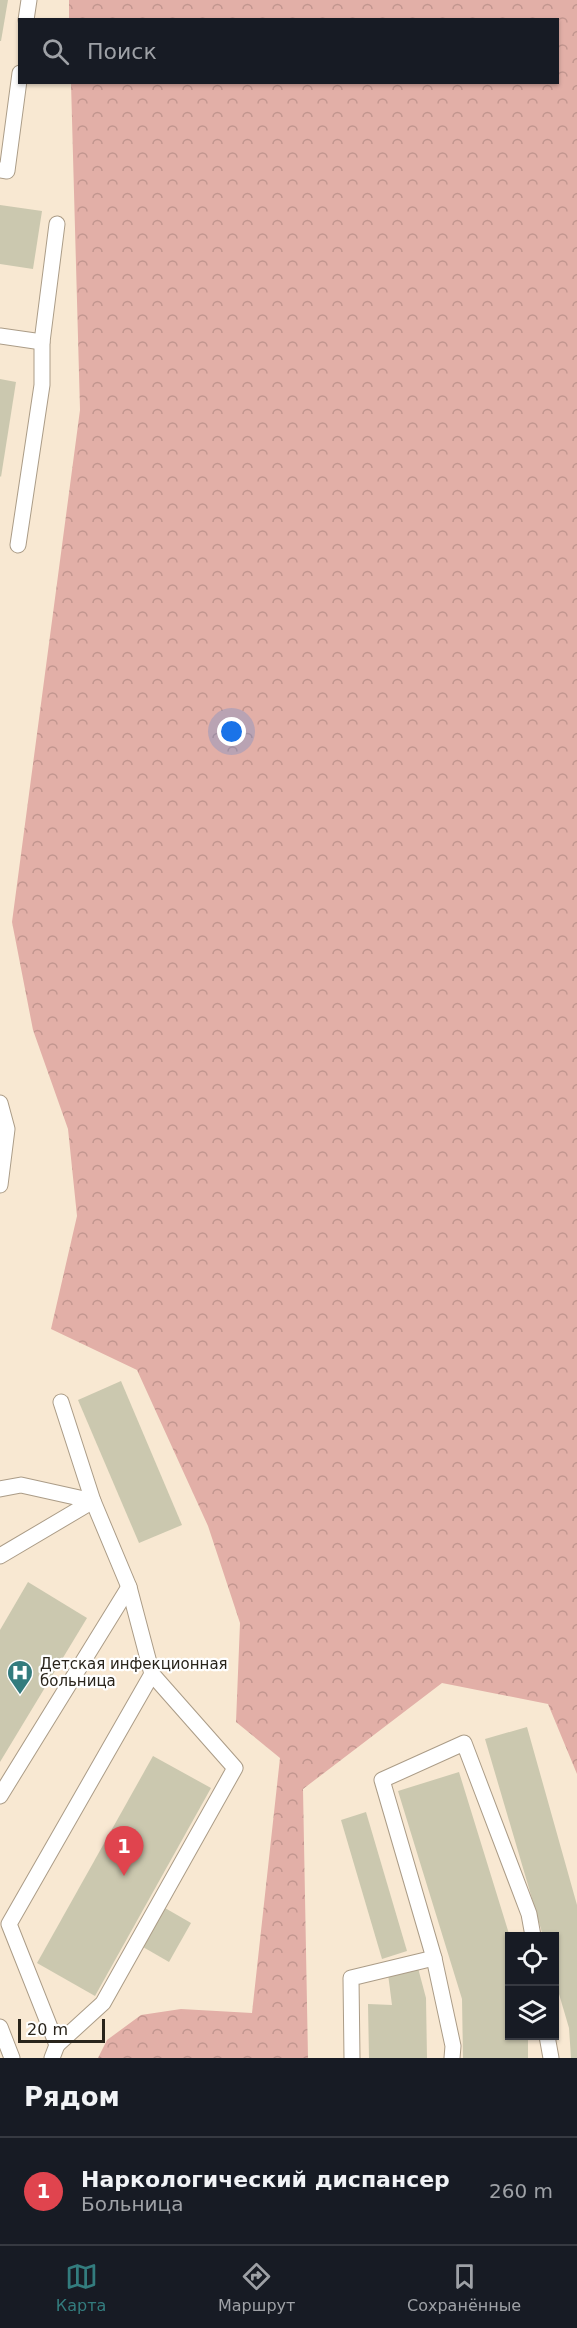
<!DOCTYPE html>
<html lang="ru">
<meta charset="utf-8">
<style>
:root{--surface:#171b24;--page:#242831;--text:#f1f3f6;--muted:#9ea1a6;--line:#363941;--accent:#337c7e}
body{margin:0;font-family:"DejaVu Sans",sans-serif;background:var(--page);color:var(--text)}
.controls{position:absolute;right:18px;bottom:18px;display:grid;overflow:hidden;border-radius:0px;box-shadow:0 2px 4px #0004}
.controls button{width:54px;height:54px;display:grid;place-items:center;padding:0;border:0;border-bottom:2px solid var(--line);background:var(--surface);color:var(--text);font:30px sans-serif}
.scale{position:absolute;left:18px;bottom:15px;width:87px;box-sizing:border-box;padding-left:6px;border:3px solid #29241b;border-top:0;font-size:16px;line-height:21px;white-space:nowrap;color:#29241b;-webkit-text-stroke:4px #fff;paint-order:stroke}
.you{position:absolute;left:232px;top:732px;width:21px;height:21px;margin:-15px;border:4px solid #fff;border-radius:50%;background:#1a73e8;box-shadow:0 0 0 9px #1a73e833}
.badge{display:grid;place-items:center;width:39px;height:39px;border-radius:50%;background:var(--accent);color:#fff;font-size:20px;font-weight:700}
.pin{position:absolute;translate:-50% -50px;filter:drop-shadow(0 2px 3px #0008)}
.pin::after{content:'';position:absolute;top:32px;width:21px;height:18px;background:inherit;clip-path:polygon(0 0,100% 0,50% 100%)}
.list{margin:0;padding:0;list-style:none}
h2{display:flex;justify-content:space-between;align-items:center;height:78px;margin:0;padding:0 24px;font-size:26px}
h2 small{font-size:20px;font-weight:400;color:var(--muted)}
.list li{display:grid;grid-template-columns:39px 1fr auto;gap:18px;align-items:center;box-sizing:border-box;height:108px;padding:0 24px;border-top:2px solid var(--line)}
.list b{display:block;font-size:22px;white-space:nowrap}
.list p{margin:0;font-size:20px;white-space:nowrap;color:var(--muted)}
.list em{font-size:20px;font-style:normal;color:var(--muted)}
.icon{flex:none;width:33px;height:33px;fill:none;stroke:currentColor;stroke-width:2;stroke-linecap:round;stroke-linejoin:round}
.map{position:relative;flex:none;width:577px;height:2058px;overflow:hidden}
.search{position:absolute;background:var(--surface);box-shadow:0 2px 4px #0004;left:18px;right:18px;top:18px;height:66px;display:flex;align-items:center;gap:15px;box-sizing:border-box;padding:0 21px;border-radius:0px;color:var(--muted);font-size:22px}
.sheet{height:186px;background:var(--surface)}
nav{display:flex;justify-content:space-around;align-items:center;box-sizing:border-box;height:84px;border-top:2px solid var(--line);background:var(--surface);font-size:16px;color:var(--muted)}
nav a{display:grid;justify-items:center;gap:3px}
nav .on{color:var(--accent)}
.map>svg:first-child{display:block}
.forest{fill:url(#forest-crowns)}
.building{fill:#cbc8af}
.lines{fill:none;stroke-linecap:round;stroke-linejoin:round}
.lane-casing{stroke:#ab9c87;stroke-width:17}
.lane{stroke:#fff;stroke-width:15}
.labels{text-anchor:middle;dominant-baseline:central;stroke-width:4.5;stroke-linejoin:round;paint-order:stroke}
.poi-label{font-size:15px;fill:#29241b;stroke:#fff;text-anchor:start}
</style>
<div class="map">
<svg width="577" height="2058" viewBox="0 0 577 2058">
<defs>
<pattern id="forest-crowns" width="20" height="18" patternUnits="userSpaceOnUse" patternTransform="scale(1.5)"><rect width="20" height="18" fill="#e2afa7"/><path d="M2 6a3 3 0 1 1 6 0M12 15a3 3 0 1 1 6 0" fill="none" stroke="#c2968f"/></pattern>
</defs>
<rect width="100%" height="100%" fill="#f8e8d2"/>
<polygon class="forest" points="69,0 577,0 577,1774 548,1704 442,1683 303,1789 308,2058 98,2058 107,2040 141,2015 181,2009 252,2013 280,1758 236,1722 240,1623 208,1526 137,1370 51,1329 77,1216 68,1129 33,1030 12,922 80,410 71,83 558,82 558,20 69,20"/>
<g class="building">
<polygon points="0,0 8,0 1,41 0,41"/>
<polygon points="0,205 42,211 33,269 0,264"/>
<polygon points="0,379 16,382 1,477 0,476"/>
<polygon points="121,1381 182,1525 139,1543 78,1400"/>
<polygon points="28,1582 87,1618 0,1762 0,1630"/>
<polygon points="527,1727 577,1905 577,2058 571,2058 569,2028 554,1977 554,1936 543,1936 485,1739"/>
<polygon points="153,1756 211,1788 95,1996 37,1963"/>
<polygon points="459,1772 510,1937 510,2036 528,2036 528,2058 463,2058 462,1999 398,1791"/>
<polygon points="366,1812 407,1951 382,1959 341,1820"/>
<polygon points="165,1908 191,1923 169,1962 143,1947"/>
<polygon points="418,1968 426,1998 427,2058 369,2058 368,2004 392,2005 388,1974"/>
</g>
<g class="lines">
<defs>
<g id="lane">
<polyline points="26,20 29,0"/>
<polyline points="0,170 7,171 20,73"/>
<polyline points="0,336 42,342"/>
<polyline points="18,545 42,385 42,342 57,224"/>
<polyline points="0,1185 7,1129 0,1103"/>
<polyline points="0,1489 21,1485 93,1501 0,1556"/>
<polyline points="0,1796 129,1587"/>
<polyline points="0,2027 12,2058"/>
<polyline points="547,2036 551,2058"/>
<polyline points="57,2045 103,2003 235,1768 152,1674"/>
<polyline points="52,2058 57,2045 9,1924 152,1674 129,1587 93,1501 61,1402"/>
<polyline points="352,2058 351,1978 434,1958"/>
<polyline points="452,2058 453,2046 434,1958 382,1780 464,1743 529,1914 533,1936"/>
</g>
</defs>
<use href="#lane" class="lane-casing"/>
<use href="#lane" class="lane"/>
</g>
<defs>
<symbol id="hospital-pin" viewBox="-11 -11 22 30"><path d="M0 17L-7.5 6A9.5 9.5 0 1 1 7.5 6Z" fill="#337c7e" stroke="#fff"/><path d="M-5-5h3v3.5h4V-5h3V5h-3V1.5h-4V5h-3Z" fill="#fff"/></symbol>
</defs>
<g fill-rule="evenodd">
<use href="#hospital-pin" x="5" y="1658" width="30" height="40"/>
</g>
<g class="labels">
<g class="poi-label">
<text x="40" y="1664">Детская инфекционная<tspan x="40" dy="17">больница</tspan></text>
</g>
</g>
</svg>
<div class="controls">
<button><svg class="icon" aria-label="locate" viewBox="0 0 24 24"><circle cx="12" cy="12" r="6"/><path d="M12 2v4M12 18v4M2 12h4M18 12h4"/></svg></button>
<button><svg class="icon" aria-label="layers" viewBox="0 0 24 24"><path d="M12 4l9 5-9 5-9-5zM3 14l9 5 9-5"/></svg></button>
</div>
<div class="scale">20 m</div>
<div class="you"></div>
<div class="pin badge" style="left:124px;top:1876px;background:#e0444e">1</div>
<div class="search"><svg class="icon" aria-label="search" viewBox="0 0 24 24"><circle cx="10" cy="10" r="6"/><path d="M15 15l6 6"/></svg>Поиск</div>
</div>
<section class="sheet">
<h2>Рядом<small></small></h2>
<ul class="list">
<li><span class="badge" style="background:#e0444e">1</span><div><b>Наркологический диспансер</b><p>Больница</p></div><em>260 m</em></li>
</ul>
</section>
<nav>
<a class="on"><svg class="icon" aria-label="map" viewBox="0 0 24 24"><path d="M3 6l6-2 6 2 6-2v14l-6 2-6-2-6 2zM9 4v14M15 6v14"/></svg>Карта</a>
<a><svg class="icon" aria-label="directions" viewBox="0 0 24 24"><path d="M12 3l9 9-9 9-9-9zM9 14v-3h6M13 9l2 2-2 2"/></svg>Маршрут</a>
<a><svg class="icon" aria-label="saved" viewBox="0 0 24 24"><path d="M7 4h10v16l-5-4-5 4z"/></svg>Сохранённые</a>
</nav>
